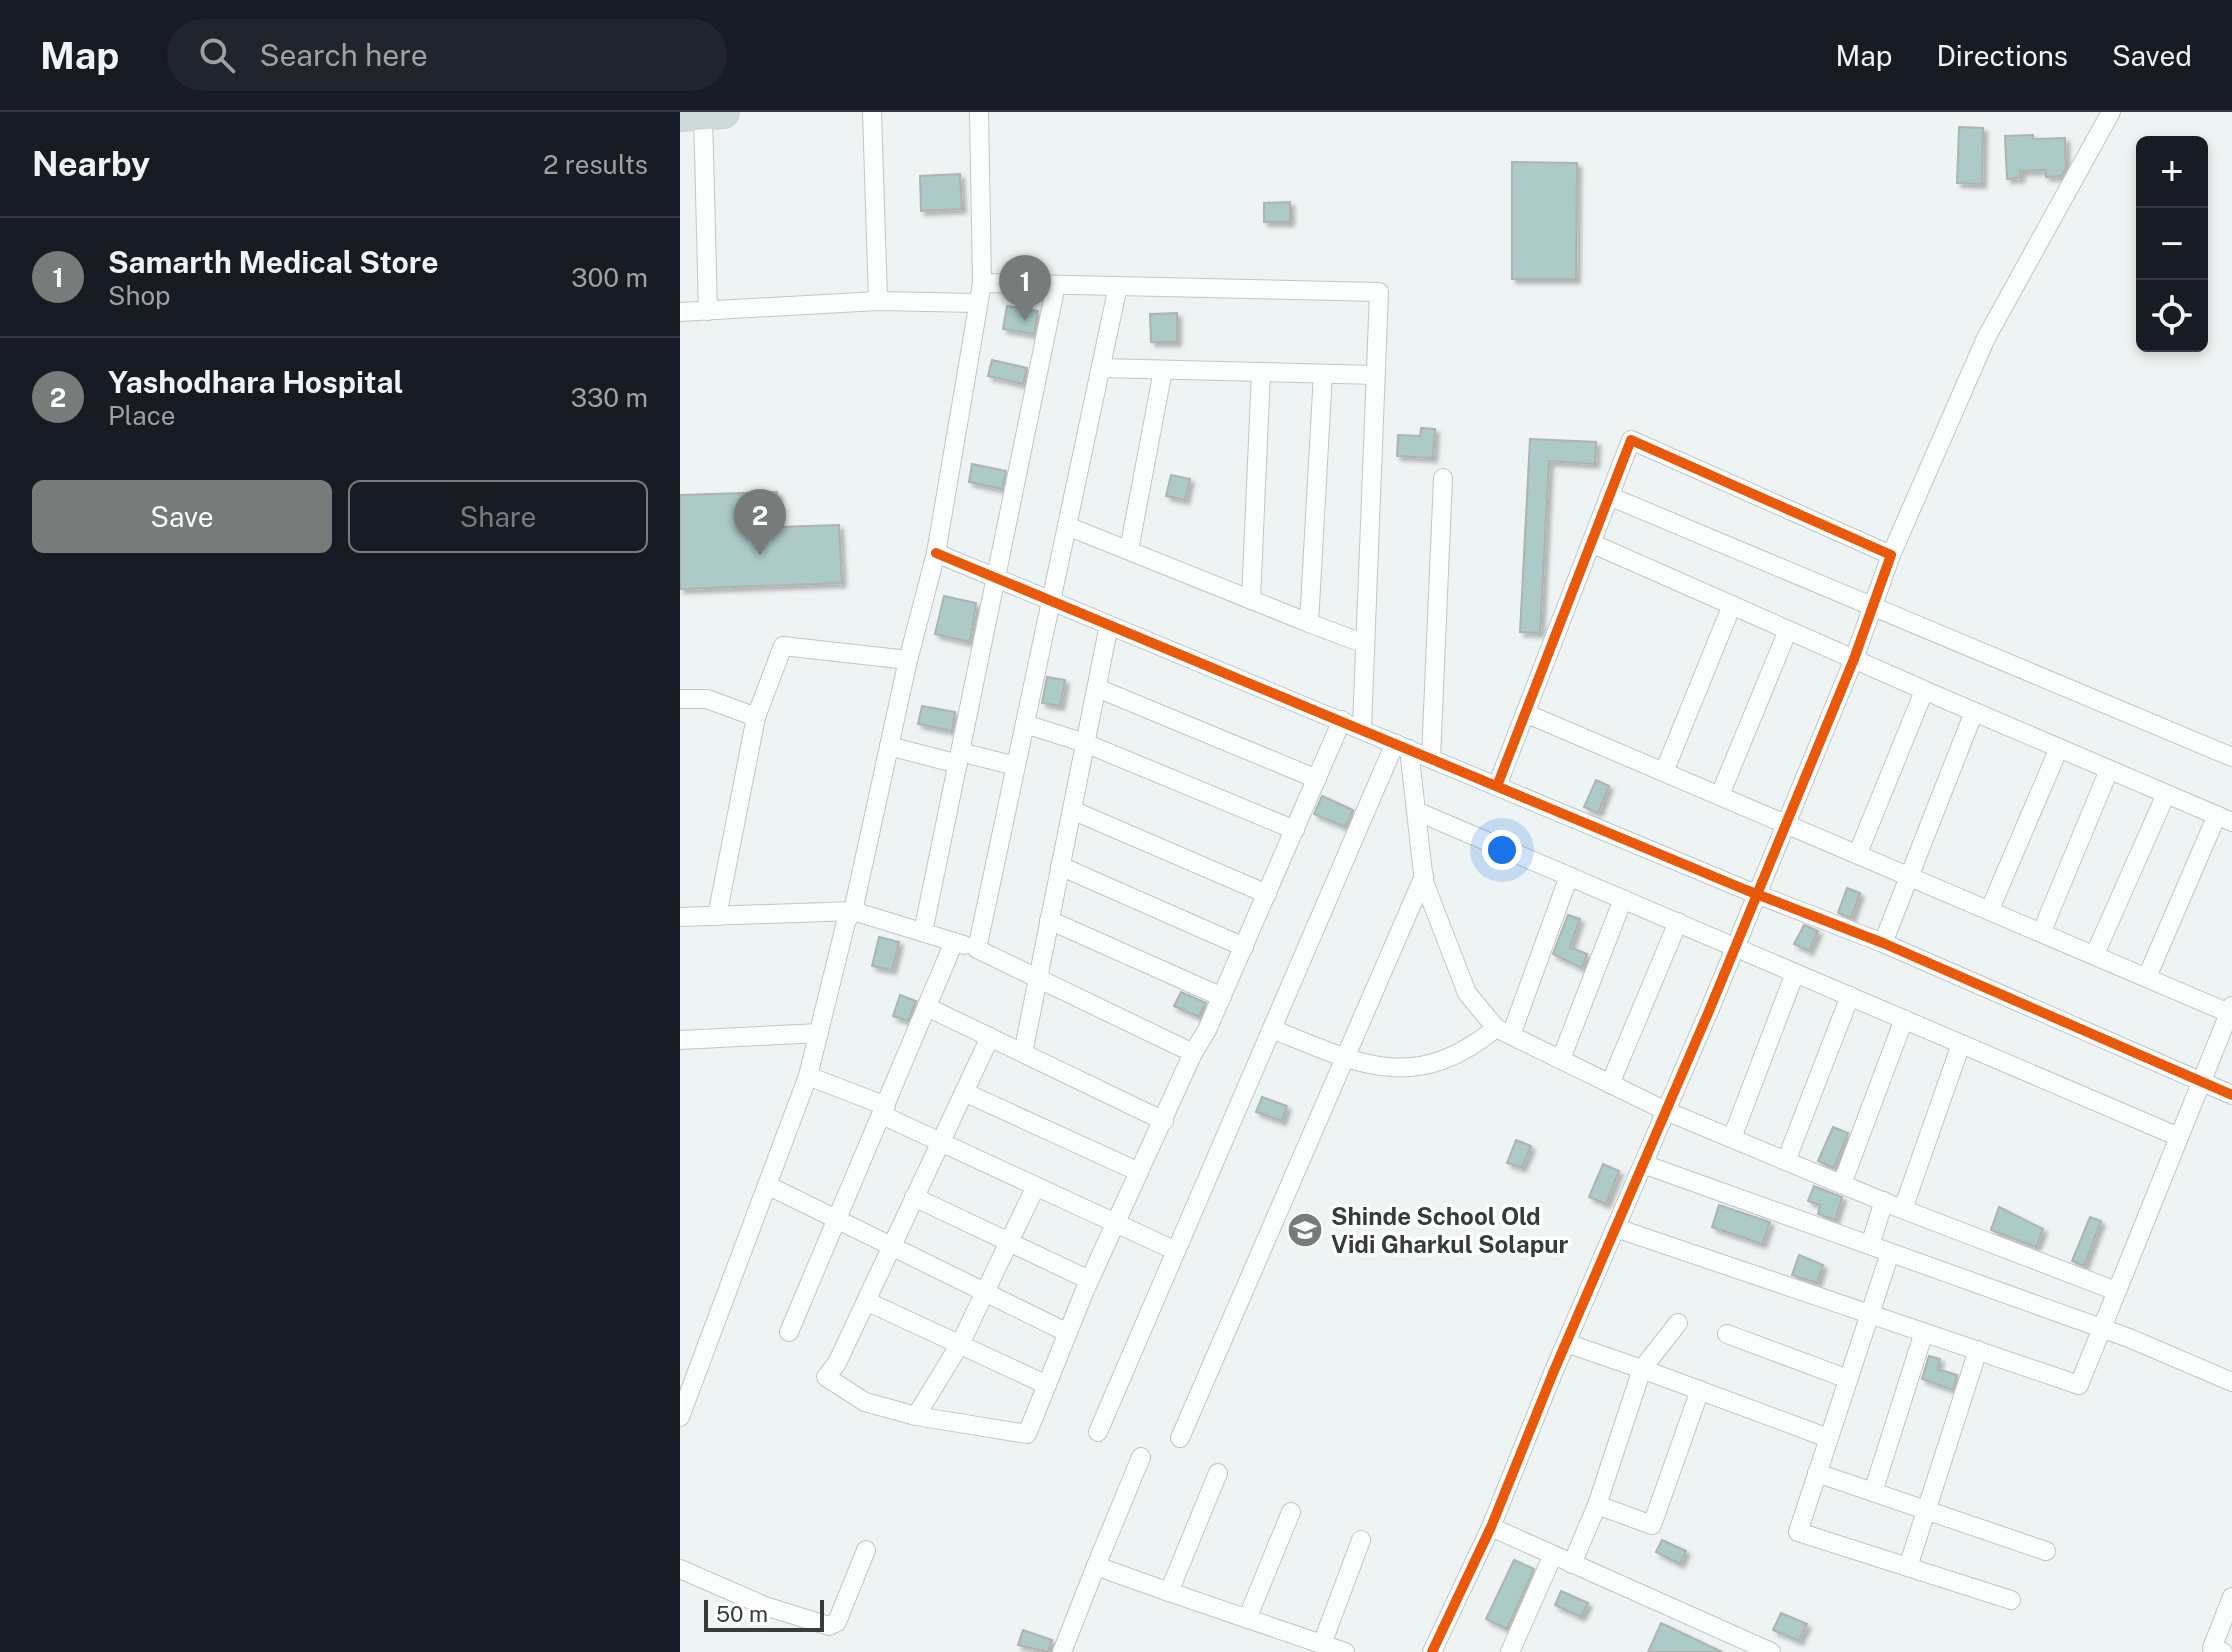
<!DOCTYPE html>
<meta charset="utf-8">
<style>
:root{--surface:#171b24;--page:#20242c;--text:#f1f3f6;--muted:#9ea1a6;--line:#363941;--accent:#777c7b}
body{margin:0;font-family:"Public Sans",sans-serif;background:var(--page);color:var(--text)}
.controls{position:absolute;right:24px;top:24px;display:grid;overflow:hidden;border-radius:12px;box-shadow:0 4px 12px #0003}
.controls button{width:72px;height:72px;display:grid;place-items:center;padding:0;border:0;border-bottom:2px solid var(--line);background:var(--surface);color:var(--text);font:40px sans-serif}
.scale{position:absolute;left:24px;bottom:20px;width:120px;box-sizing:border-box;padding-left:8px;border:4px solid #373c3b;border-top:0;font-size:22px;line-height:28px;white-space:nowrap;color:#373c3b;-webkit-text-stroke:6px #fff;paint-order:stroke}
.you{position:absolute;left:822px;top:738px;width:28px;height:28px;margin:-20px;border:6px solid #fff;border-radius:50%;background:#1a73e8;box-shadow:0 0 0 12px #1a73e833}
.badge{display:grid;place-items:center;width:52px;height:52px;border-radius:50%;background:var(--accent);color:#fff;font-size:26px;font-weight:700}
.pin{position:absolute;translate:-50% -66px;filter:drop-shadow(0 2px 4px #0008)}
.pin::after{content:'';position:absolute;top:42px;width:28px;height:24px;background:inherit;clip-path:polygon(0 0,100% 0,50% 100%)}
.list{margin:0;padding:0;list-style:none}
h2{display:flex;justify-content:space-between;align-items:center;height:104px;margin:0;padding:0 32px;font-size:34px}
h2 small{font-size:26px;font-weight:400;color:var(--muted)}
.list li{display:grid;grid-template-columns:52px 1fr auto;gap:24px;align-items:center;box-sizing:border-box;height:120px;padding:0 32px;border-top:2px solid var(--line)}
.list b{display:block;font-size:30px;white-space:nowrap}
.list p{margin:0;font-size:26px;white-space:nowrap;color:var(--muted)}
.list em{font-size:26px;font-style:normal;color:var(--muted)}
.actions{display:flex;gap:16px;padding:24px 32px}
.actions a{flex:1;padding:18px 0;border:2px solid var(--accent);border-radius:12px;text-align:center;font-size:28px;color:var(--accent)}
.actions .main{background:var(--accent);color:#fff}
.icon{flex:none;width:44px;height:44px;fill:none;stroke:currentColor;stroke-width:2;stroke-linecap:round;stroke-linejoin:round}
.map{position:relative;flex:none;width:1552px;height:1540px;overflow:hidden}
header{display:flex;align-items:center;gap:48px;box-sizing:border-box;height:112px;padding:0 40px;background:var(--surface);border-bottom:2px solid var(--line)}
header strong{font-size:38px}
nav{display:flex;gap:44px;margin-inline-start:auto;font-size:28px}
.search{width:560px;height:72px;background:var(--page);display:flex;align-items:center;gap:20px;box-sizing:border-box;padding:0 28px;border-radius:44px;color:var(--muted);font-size:30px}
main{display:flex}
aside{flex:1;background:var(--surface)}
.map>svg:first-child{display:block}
.building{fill:#abcac8;stroke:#aeb3b2;stroke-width:2;filter:url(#shadow)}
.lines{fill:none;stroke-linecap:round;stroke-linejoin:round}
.street-casing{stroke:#c1c6c5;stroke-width:20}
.highway-casing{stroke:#cdd0d0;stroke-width:34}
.street{stroke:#fcfdfd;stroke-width:18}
.highway{stroke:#cddcdb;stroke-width:32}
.cycleway-casing{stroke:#fff;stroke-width:15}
.cycleway{stroke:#e8590c;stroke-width:10}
.labels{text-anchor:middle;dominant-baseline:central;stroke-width:7;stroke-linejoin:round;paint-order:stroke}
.poi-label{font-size:24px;font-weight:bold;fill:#373c3b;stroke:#fff;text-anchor:start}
</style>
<header>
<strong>Map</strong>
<div class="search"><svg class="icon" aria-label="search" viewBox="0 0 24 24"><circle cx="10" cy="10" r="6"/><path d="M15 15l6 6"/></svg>Search here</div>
<nav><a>Map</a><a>Directions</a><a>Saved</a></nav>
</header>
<main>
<aside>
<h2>Nearby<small>2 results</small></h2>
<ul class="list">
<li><span class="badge">1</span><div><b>Samarth Medical Store</b><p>Shop</p></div><em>300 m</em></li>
<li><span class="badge">2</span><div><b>Yashodhara Hospital</b><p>Place</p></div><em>330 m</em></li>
</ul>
<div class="actions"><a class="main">Save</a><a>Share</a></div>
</aside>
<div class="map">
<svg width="1552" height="1540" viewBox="0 0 1552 1540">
<defs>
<filter id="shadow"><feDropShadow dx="4" dy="4" stdDeviation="2" flood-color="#0004"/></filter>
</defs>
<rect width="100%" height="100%" fill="#eef4f3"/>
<g class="building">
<polygon points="1279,15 1303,16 1302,72 1277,71"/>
<polygon points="1353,23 1353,27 1385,26 1386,56 1382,64 1366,65 1366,58 1340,59 1341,66 1327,67 1325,24"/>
<polygon points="832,50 897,51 896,167 832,167"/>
<polygon points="280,62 282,97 241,99 240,64"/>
<polygon points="610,90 610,110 584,110 584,91"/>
<polygon points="327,194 358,199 354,222 323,217"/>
<polygon points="497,201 497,230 471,230 470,202"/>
<polygon points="312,248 347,256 343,272 308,264"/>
<polygon points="741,316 755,317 753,346 717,344 718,323 740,324"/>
<polygon points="850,327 916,330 915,352 869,349 860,521 840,520"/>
<polygon points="292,352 326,359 322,377 289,370"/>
<polygon points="491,363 510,367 505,388 486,384"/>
<polygon points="97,380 98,415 159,413 162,471 0,477 0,383"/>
<polygon points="264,484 296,491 290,530 255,522"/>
<polygon points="367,565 385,568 380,594 362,591"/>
<polygon points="242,594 275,600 272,619 238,612"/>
<polygon points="916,668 929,674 918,701 904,695"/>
<polygon points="642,684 673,698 665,715 634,702"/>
<polygon points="1167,776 1180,781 1171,806 1158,801"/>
<polygon points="888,803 900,807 890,835 907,842 902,856 873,842"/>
<polygon points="1124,813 1138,819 1129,839 1114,832"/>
<polygon points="199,825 219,830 212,858 192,854"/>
<polygon points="501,880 526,891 519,905 494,894"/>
<polygon points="220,883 236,889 228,909 213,904"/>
<polygon points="582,985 607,994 602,1009 576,1000"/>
<polygon points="1153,1015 1168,1021 1154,1056 1138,1049"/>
<polygon points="836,1028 851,1034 842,1056 827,1051"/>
<polygon points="923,1052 939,1059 926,1092 909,1085"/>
<polygon points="1134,1074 1162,1085 1155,1108 1138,1102 1140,1093 1128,1089"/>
<polygon points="1039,1093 1090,1110 1082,1132 1032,1115"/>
<polygon points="1319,1095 1363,1117 1356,1135 1311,1118"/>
<polygon points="1410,1105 1421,1109 1404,1154 1392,1149"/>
<polygon points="1119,1143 1143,1153 1137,1171 1112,1163"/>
<polygon points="1249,1244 1260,1247 1257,1257 1277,1263 1273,1278 1242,1267"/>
<polygon points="982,1428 1006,1439 1000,1452 976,1440"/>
<polygon points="834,1448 854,1457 827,1517 806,1507"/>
<polygon points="881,1479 908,1491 901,1505 875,1493"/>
<polygon points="1101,1501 1127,1512 1119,1529 1093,1518"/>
<polygon points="981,1511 998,1519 1042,1540 968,1540"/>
<polygon points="343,1518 372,1528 368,1540 338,1533"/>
</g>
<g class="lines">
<defs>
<g id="street">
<polyline points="192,0 198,189"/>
<polyline points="23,1 28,199"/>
<polyline points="302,171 699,180 682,616"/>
<polyline points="438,174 297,837 513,941"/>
<polyline points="0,200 198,189 298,191"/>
<polyline points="421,256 695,263"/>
<polyline points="929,384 1552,645"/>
<polyline points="387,414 629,511 643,262"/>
<polyline points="911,431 1262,586 1552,710"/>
<polyline points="449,438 483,258"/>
<polyline points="256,441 1066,778 1203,831 1552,983"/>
<polyline points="1211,443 1306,226 1431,0"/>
<polyline points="571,488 581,260"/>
<polyline points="629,511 685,532"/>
<polyline points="417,576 637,667"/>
<polyline points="0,587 27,587 76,605 103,534 228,548"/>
<polyline points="845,601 1549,901"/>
<polyline points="345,612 405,631 615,718"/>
<polyline points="209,634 278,652"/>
<polyline points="729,637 744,770 787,881 816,916 986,999 1214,1094 1436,1179"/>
<polyline points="280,640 336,654"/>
<polyline points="751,646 763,366"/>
<polyline points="984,660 1052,493"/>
<polyline points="1040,683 1108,518"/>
<polyline points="392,698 587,782"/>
<polyline points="736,699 1499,1025"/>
<polyline points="1178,741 1244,579"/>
<polyline points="380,754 564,835"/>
<polyline points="1310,797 1379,636"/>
<polyline points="37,804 76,605"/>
<polyline points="0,805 173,799 284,833"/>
<polyline points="369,808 542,885"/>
<polyline points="1362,819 1429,658"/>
<polyline points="243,820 376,173"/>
<polyline points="1203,831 1294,600"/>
<polyline points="1415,842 1486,682"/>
<polyline points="1467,865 1537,703"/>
<polyline points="247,895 484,1009"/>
<path d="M 592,917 C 679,952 734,983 816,916"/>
<polyline points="831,923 889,764"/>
<polyline points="310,925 157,1251 146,1265 185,1290 236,1304 347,1322 405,1178 513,941 527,918 662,608"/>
<polyline points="0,928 139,921"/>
<polyline points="343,941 429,513"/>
<polyline points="881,947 943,787"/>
<polyline points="128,964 206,994"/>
<polyline points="930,972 998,810"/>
<polyline points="284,980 459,1060"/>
<polyline points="202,1003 496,1139"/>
<polyline points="1052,1026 1115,861"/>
<polyline points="1106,1049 1170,884"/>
<polyline points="963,1052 1449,1226 1552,1270"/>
<polyline points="1162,1072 1224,907"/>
<polyline points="87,1073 388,1221"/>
<polyline points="234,1085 409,1168"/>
<polyline points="1223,1097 1281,932"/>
<polyline points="936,1116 1399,1273 1552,894"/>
<polyline points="1190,1133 1204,1089"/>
<polyline points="1210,1141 1118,1420 1331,1488"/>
<polyline points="186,1189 367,1273"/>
<polyline points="109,1220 274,830"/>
<polyline points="1047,1222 1168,1267"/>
<polyline points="886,1231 962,1257 998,1211"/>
<polyline points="236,1304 280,1232 356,1074"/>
<polyline points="0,1305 128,964 166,810 173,799 228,548 256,441 302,171 299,0"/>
<polyline points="418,1320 715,631"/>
<polyline points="500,1326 744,764"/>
<polyline points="461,1345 416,1454 489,1480"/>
<polyline points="538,1361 489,1480 665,1540"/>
<polyline points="1137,1361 1366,1439"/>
<polyline points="1193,1380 1244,1220"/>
<polyline points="917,1393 972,1413 1020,1278"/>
<polyline points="811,1415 1091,1540"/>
<polyline points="892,1452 917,1393 962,1257 1148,1326"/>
<polyline points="1228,1455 1298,1238"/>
<polyline points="0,1457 85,1494 149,1514 157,1510 186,1438"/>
<polyline points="567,1507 611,1400"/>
<polyline points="642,1532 681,1428"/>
<polyline points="382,1540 416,1454"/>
<polyline points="752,1540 811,1415 873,1261 1029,899 1174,547 1211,443 951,328 817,674"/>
<polyline points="830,1540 873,1443"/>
<polyline points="1543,1540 1532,1536 1552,1485"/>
</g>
<polyline id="highway" points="0,3 43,0"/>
</defs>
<use href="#street" class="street-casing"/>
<use href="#highway" class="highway-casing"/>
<use href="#street" class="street"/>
<use href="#highway" class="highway"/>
<defs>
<g id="cycleway">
<polyline points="256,441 1066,778 1203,831 1552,983"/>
<polyline points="752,1540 811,1415 873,1261 1029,899 1174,547 1211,443 951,328 817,674"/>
</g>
</defs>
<use href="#cycleway" class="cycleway-casing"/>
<use href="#cycleway" class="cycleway"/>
</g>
<defs>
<symbol id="school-disc" viewBox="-11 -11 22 22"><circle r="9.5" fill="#777c7b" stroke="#fff"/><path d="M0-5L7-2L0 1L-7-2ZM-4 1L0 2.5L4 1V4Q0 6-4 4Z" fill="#fff"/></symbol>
</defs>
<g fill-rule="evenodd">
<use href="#school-disc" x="605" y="1098" width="40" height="40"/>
</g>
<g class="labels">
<g class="poi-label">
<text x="651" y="1104">Shinde School Old<tspan x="651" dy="28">Vidi Gharkul Solapur</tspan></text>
</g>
</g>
</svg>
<div class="controls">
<button>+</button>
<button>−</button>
<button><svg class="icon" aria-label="locate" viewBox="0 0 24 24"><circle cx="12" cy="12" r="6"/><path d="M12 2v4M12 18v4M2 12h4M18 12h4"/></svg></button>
</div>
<div class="scale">50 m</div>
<div class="you"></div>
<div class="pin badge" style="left:345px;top:209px">1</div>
<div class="pin badge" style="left:80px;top:443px">2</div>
</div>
</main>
